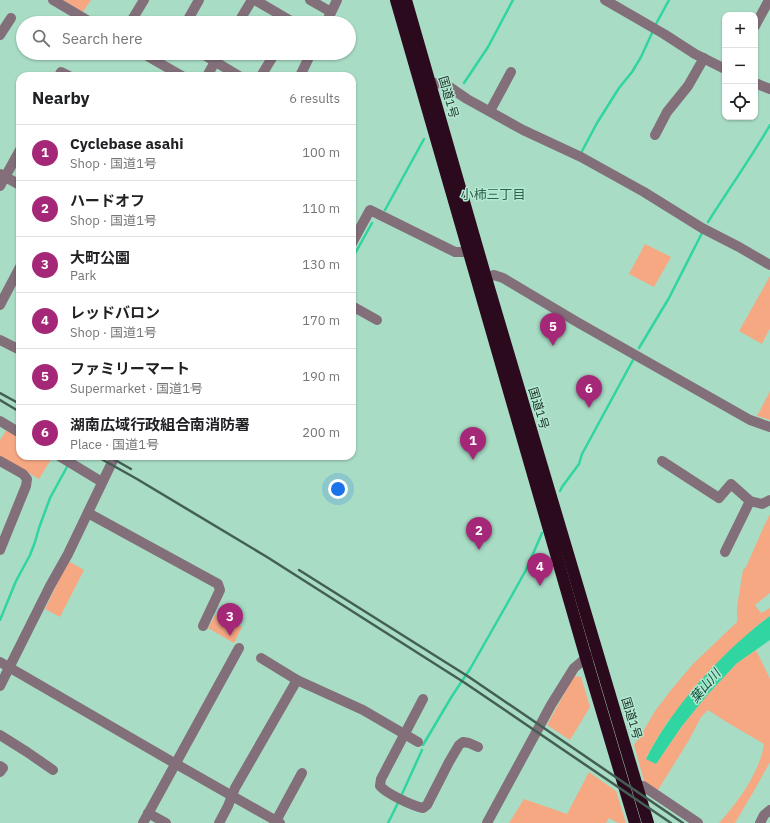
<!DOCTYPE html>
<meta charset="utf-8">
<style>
:root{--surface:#fff;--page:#f6f6f6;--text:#202124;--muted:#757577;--line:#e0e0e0;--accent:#a52778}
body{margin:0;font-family:"IBM Plex Sans","Noto Sans JP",sans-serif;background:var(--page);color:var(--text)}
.controls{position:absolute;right:12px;top:12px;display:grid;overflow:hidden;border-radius:8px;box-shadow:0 1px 3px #0004}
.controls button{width:36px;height:36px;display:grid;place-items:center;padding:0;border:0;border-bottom:1px solid var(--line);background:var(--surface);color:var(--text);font:20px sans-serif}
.you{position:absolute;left:338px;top:489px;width:14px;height:14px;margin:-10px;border:3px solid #fff;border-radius:50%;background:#1a73e8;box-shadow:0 0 0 6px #1a73e833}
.badge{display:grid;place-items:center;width:26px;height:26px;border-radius:50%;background:var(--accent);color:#fff;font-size:13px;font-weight:700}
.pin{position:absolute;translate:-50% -33px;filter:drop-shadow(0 1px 2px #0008)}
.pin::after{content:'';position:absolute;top:21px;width:14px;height:12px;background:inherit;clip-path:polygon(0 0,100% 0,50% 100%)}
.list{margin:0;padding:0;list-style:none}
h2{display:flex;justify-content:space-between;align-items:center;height:52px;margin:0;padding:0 16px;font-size:17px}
h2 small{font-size:13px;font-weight:400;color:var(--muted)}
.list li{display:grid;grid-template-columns:26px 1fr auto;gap:12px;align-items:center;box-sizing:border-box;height:56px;padding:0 16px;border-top:1px solid var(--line)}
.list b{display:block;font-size:15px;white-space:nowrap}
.list p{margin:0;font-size:13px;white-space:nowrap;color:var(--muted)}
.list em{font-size:13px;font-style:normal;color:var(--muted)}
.icon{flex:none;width:22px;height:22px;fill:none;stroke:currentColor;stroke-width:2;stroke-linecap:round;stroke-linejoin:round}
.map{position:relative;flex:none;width:770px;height:823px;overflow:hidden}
.search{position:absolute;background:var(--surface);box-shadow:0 1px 3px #0004;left:16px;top:16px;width:340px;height:44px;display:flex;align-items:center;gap:10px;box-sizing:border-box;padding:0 14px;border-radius:22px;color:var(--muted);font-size:15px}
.panel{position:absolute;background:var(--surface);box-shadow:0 1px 3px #0004;left:16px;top:72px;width:340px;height:388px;border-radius:12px}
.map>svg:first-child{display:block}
.green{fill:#f6a883}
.water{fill:#30d5a1}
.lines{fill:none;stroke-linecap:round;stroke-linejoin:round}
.stream{stroke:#30d5a1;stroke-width:2.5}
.minor{stroke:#826f79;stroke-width:10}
.highway{stroke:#2c0a1e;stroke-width:12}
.rail{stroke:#435f53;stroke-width:2.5}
.labels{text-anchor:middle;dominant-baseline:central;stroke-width:3;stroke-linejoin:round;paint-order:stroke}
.street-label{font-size:12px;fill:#23382f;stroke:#b4e9d2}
.neighbourhood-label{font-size:13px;fill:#2f604d;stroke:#b4e9d2}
.water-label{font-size:13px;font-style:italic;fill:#10503b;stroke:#b4e9d2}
</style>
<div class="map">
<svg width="770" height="823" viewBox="0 0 770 823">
<rect width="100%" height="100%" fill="#a8dcc5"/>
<g class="green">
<polygon points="63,0 91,0 83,12"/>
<polygon points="645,244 671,257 654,287 629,274"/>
<polygon points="770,276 770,328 762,344 739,331"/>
<polygon points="770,391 770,420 757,416"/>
<polygon points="7,429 20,437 20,456 53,456 39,479 0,456 0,440"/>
<path d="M 770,514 L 770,593 L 755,605 L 761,613 L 770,608 L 770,616 L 754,628 L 743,639 L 668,721 L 655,742 L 646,758 L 656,764 L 682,726 L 708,694 L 737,663 L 756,650 L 770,679 L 770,762 L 755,789 L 735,823 L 719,823 C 738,802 760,772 764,744 L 725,721 L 708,710 L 701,717 L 689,740 L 658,790 L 644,781 L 634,745 L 644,730 L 655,711 L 671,690 L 693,664 L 737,622 L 737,607 L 743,570 L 746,567 L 764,526 Z"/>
<polygon points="68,561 84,570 60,617 45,609"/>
<polygon points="216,614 242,627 234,643 208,628"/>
<polygon points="574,676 581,677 590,707 570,740 547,725"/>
<polygon points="589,772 616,791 626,823 618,823 609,818 606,823 509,823 524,799 567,814"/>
</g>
<path class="water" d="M 770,616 L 770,640 L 737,663 L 708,694 L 682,726 L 656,764 L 646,759 C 673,706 723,651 770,616 Z"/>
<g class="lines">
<g class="stream">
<polyline points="656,24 669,0"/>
<polyline points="464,83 488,47 513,0"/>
<polyline points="446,97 449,93"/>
<polyline points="581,153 597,123 619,88 632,72 641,57 652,33"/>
<polyline points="385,210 424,139"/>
<path d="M 708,222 C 728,190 751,158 770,125"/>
<polyline points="352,259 372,223"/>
<polyline points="639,348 669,298 702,233"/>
<polyline points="71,459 74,456"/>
<polyline points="560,491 562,487 579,464 582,454 633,360"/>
<polyline points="0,620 16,581 30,555 35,542 39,528 50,498 68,465"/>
<polyline points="423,745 452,696 470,669 507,604 526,570 542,533"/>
<polyline points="402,794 422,750"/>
<polyline points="388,823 398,803"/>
</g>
<g class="minor">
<polyline points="53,0 92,23"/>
<polyline points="255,0 291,21 292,23"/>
<polyline points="310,0 331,12"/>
<polyline points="605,0 664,34 695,54 725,69"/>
<polyline points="130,23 144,0"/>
<polyline points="186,23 199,0"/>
<polyline points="238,23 252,0"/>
<polyline points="326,23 337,0"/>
<polyline points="755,26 769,0"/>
<polyline points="0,35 11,18"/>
<polyline points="142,53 182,76"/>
<polyline points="201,53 239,76"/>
<polyline points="59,76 61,72 69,76"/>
<polyline points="207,76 220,53"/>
<polyline points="261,76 275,53"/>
<polyline points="300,76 311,53"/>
<polyline points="755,83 770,89"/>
<polyline points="431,84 437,83 448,86 467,99 523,130 581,157 644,192 702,228 739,247 770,265"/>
<polyline points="490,111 511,72"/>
<polyline points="655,135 667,112 688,86 704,58"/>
<polyline points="0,174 20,185"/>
<polyline points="0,186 20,150"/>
<polyline points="352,243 370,210 455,252 469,252"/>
<polyline points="486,278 494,275 503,278 577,322 750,420 770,427"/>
<polyline points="0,305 20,267"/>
<polyline points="352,306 377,320"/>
<polyline points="0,340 20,350"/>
<polyline points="0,421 20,433"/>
<polyline points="59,456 102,482"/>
<polyline points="0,461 23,474 27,479 26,486 0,550"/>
<polyline points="662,461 719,498 731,484 750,501 762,504 770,500"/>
<polyline points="88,513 218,584 220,590 203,626"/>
<polyline points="725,552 750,501"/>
<polyline points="261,658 297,680"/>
<polyline points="0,662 176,764 280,823"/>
<polyline points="0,686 50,586 68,554 115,456"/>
<path d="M 423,699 L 381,779 L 380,786 C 387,794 413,806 423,808 L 427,805 L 449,762 L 459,745 L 463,742 L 469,743 L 478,747"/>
<polyline points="0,735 27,752 53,770"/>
<polyline points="0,766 3,768 0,772"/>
<polyline points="637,786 643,786 698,823"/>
<polyline points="148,813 166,823"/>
<polyline points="276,821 302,773"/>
<polyline points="143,823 239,648"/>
<polyline points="219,823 228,806 235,788 297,680 363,710 418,742"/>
<polyline points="487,823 551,705 574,668 586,658 592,656"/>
<polyline points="760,823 764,815 770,810"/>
</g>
<g class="highway">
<polyline points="396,0 586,658 635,823"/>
<polyline points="406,0 486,278 648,823"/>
</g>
<g class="rail">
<polyline points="0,393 20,404"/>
<polyline points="0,400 20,412"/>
<polyline points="96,456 137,479 267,557 465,683 671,823"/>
<polyline points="108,456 131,469"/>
<polyline points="299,570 469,677 683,823"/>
</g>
</g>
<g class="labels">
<g class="street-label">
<text transform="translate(449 97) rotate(74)">国道1号</text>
<text transform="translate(539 408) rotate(73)">国道1号</text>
<text transform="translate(632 718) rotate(73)">国道1号</text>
</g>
<g class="neighbourhood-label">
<text x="493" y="194">小柿三丁目</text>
</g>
<g class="water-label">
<text transform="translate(705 686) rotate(-50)">葉山川</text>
</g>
</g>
</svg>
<div class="controls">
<button>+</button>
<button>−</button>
<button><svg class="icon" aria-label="locate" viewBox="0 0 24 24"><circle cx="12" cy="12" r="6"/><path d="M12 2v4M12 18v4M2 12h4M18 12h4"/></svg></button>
</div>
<div class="you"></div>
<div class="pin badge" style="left:473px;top:460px">1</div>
<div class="pin badge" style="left:479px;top:550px">2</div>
<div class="pin badge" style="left:230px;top:636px">3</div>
<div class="pin badge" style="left:540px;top:586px">4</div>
<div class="pin badge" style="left:553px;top:346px">5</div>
<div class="pin badge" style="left:589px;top:408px">6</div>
<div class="search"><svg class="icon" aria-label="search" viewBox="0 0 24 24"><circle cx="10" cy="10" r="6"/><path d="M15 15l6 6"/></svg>Search here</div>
<section class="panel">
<h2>Nearby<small>6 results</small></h2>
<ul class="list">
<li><span class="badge">1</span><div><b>Cyclebase asahi</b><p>Shop · 国道1号</p></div><em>100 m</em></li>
<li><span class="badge">2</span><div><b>ハードオフ</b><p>Shop · 国道1号</p></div><em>110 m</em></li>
<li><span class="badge">3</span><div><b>大町公園</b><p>Park</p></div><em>130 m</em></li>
<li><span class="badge">4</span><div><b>レッドバロン</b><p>Shop · 国道1号</p></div><em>170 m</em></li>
<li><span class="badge">5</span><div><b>ファミリーマート</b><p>Supermarket · 国道1号</p></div><em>190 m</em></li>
<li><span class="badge">6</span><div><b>湖南広域行政組合南消防署</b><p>Place · 国道1号</p></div><em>200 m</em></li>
</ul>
</section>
</div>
